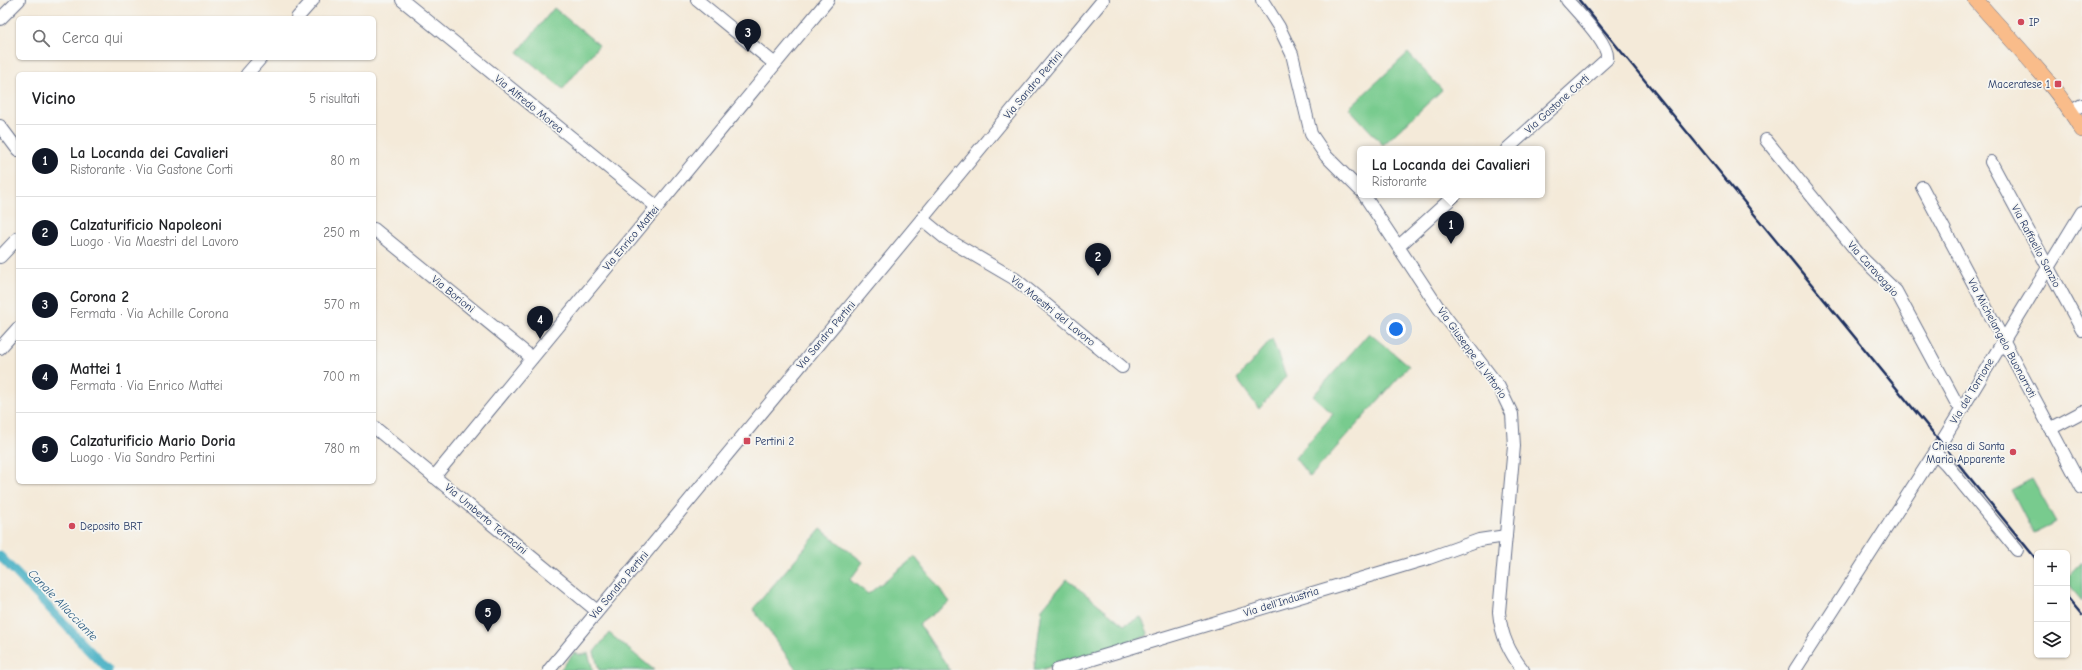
<!DOCTYPE html>
<html lang="it">
<meta charset="utf-8">
<style>
:root{--surface:#fff;--page:#f2f2f2;--text:#202124;--muted:#757577;--line:#e0e0e0;--accent:#111827}
body{margin:0;font-family:"Comic Neue",sans-serif;background:var(--page);color:var(--text)}
.controls{position:absolute;right:12px;bottom:12px;display:grid;overflow:hidden;border-radius:6px;box-shadow:0 1px 3px #0004}
.controls button{width:36px;height:36px;display:grid;place-items:center;padding:0;border:0;border-bottom:1px solid var(--line);background:var(--surface);color:var(--text);font:20px sans-serif}
.you{position:absolute;left:1396px;top:329px;width:14px;height:14px;margin:-10px;border:3px solid #fff;border-radius:50%;background:#1a73e8;box-shadow:0 0 0 6px #1a73e833}
.badge{display:grid;place-items:center;width:26px;height:26px;border-radius:50%;background:var(--accent);color:#fff;font-size:13px;font-weight:700}
.pin{position:absolute;translate:-50% -33px;filter:drop-shadow(0 1px 2px #0008)}
.pin::after{content:'';position:absolute;top:21px;width:14px;height:12px;background:inherit;clip-path:polygon(0 0,100% 0,50% 100%)}
.popup{position:absolute;left:1357px;top:146px;width:188px;height:52px;box-sizing:border-box;display:grid;place-content:center;border-radius:6px;background:var(--surface);filter:drop-shadow(0 1px 3px #0005);font-size:13px;white-space:nowrap;color:var(--muted)}
.popup b{font-size:15px;color:var(--text)}
.popup::after{content:'';position:absolute;left:50%;top:100%;margin-left:-8px;border:8px solid transparent;border-top-color:var(--surface)}
.list{margin:0;padding:0;list-style:none}
h2{display:flex;justify-content:space-between;align-items:center;height:52px;margin:0;padding:0 16px;font-size:17px}
h2 small{font-size:13px;font-weight:400;color:var(--muted)}
.list li{display:grid;grid-template-columns:26px 1fr auto;gap:12px;align-items:center;box-sizing:border-box;height:72px;padding:0 16px;border-top:1px solid var(--line)}
.list b{display:block;font-size:15px;white-space:nowrap}
.list p{margin:0;font-size:13px;white-space:nowrap;color:var(--muted)}
.list em{font-size:13px;font-style:normal;color:var(--muted)}
.icon{flex:none;width:22px;height:22px;fill:none;stroke:currentColor;stroke-width:2;stroke-linecap:round;stroke-linejoin:round}
.map{position:relative;flex:none;width:2082px;height:670px;overflow:hidden}
.search{position:absolute;background:var(--surface);box-shadow:0 1px 3px #0004;left:16px;top:16px;width:360px;height:44px;display:flex;align-items:center;gap:10px;box-sizing:border-box;padding:0 14px;border-radius:6px;color:var(--muted);font-size:15px}
.panel{position:absolute;background:var(--surface);box-shadow:0 1px 3px #0004;left:16px;top:72px;width:360px;height:412px;border-radius:6px}
.map>svg:first-child{display:block}
.green{fill:#78cb8e;stroke:#4a7d76}
.lines{fill:none;stroke-linecap:round;stroke-linejoin:round}
.canal{stroke:#46b0c4;stroke-width:9}
.minor-casing{stroke:#677089;stroke-width:14}
.major-casing{stroke:#677089;stroke-width:16}
.minor{stroke:#fff;stroke-width:12}
.major{stroke:#f9bc8a;stroke-width:15}
.rail{stroke:#1b2f5e;stroke-width:2.5}
.poi-dot{fill:#d1495b;stroke:#f6f6f2;stroke-width:1.5}
.labels{text-anchor:middle;dominant-baseline:central;stroke-width:3.5;stroke-linejoin:round;paint-order:stroke}
.poi-label{font-size:11px;fill:#1b2f5e;stroke:#f6f6f2;text-anchor:start}
.street-label{font-size:11px;fill:#1b2f5e;stroke:#f6f6f2}
.water-label{font-size:12px;font-style:italic;fill:#2a5c82;stroke:#f6f6f2}
</style>
<div class="map">
<svg width="2082" height="670" viewBox="0 0 2082 670">
<rect width="100%" height="100%" fill="#f6f6f2"/>
<filter id="ink" filterUnits="userSpaceOnUse"><feTurbulence type="fractalNoise" baseFrequency=".025" numOctaves="2"/><feDisplacementMap in="SourceGraphic" scale="8" xChannelSelector="R" yChannelSelector="G"/><feConvolveMatrix kernelMatrix="1 2 1 2 8 2 1 2 1" color-interpolation-filters="sRGB"/></filter>
<filter id="wash" filterUnits="userSpaceOnUse"><feTurbulence type="fractalNoise" baseFrequency=".012" numOctaves="4" result="noise"/><feDisplacementMap in="SourceGraphic" scale="16" xChannelSelector="R" yChannelSelector="G"/><feGaussianBlur stdDeviation="0.9" result="paint"/><feColorMatrix in="noise" values="0 0 0 0 0 0 0 0 0 0 0 0 0 0 0 0 0 1.4 0 .05"/><feComposite in="paint" operator="in"/></filter>
<g filter="url(#wash)">
<rect width="100%" height="100%" fill="#f4ead9"/>
<g class="green">
<polygon points="554,8 599,45 563,89 518,52"/>
<polygon points="1408,53 1442,90 1383,145 1349,108"/>
<polygon points="1369,333 1409,366 1310,477 1295,458 1333,414 1313,396"/>
<polygon points="1272,339 1286,376 1259,409 1237,379"/>
<polygon points="2032,479 2056,522 2033,533 2011,490"/>
<polygon points="821,529 863,562 850,580 868,594 915,557 950,602 919,624 950,670 797,670 753,609"/>
<polygon points="2082,562 2082,601 2067,583 2067,578"/>
<polygon points="1067,579 1124,625 1141,617 1148,633 1147,636 1040,670 1034,670 1042,609"/>
<polygon points="609,633 654,670 599,670 594,652"/>
<polygon points="574,653 581,655 588,653 593,670 560,670"/>
</g>
<g class="lines">
<polyline class="canal" points="0,556 108,670"/>
</g>
</g>
<g filter="url(#ink)">
<g class="lines">
<defs>
<g id="minor">
<polyline points="402,0 657,207"/>
<polyline points="697,0 775,64"/>
<polyline points="1262,0 1279,27 1292,54 1311,134 1326,156 1360,190"/>
<polyline points="297,18 313,0"/>
<polyline points="0,19 19,0"/>
<polyline points="247,74 261,58"/>
<polyline points="2071,111 2082,105"/>
<polyline points="0,126 18,150"/>
<polyline points="1766,140 1862,258 1896,291 1957,404 1963,408"/>
<path d="M 1507,149 L 1607,59 C 1610,44 1577,12 1567,0"/>
<polyline points="1991,162 2082,330"/>
<polyline points="1922,187 2082,488"/>
<path d="M 1364,195 L 1438,307 L 1499,387 L 1512,414 L 1514,446 L 1499,612 C 1501,635 1509,652 1523,670"/>
<polyline points="922,219 945,238 1015,279 1122,367"/>
<polyline points="374,229 532,358"/>
<polyline points="1399,246 1455,195"/>
<polyline points="0,257 18,238"/>
<polyline points="0,348 18,328"/>
<polyline points="374,427 597,611"/>
<polyline points="2050,429 2082,412"/>
<polyline points="1935,453 1946,464 2017,550"/>
<polyline points="434,477 828,0"/>
<polyline points="549,670 1103,0"/>
<polyline points="1057,670 1429,558 1479,540 1506,536"/>
<polyline points="1795,670 1941,443 2082,212"/>
</g>
<path id="major" d="M 1976,0 C 2012,42 2054,82 2082,130"/>
</defs>
<use href="#minor" class="minor-casing"/>
<use href="#major" class="major-casing"/>
<use href="#minor" class="minor"/>
<use href="#major" class="major"/>
<g class="rail">
<polyline points="1579,0 2037,560"/>
<polyline points="2067,597 2082,615"/>
</g>
</g>
</g>
<g class="poi-dot">
<circle cx="2021" cy="22" r="4"/>
<rect x="2054" y="80" width="8" height="8" rx="2"/>
<rect x="743" y="437" width="8" height="8" rx="2"/>
<circle cx="2013" cy="452" r="4"/>
<circle cx="72" cy="526" r="4"/>
</g>
<g class="labels">
<g class="poi-label">
<text x="2029" y="22">IP</text>
<text x="2050" y="84" text-anchor="end">Maceratese 1</text>
<text x="755" y="441">Pertini 2</text>
<text x="2005" y="446" text-anchor="end">Chiesa di Santa<tspan x="2005" dy="13">Maria Apparente</tspan></text>
<text x="80" y="526">Deposito BRT</text>
</g>
<g class="street-label">
<text transform="translate(1033 85) rotate(-50)">Via Sandro Pertini</text>
<text transform="translate(529 104) rotate(39)">Via Alfredo Morea</text>
<text transform="translate(1557 104) rotate(-42)">Via Gastone Corti</text>
<text transform="translate(631 238) rotate(-50)">Via Enrico Mattei</text>
<text transform="translate(2036 246) rotate(62)">Via Raffaello Sanzio</text>
<text transform="translate(1873 269) rotate(48)">Via Caravaggio</text>
<text transform="translate(453 294) rotate(39)">Via Borioni</text>
<text transform="translate(1053 311) rotate(39)">Via Maestri del Lavoro</text>
<text transform="translate(826 335) rotate(-50)">Via Sandro Pertini</text>
<text transform="translate(2002 338) rotate(62)">Via Michelangelo Buonarroti</text>
<text transform="translate(1472 353) rotate(54)">Via Giuseppe di Vittorio</text>
<text transform="translate(1972 391) rotate(-59)">Via del Torrione</text>
<text transform="translate(486 519) rotate(40)">Via Umberto Terracini</text>
<text transform="translate(619 585) rotate(-50)">Via Sandro Pertini</text>
<text transform="translate(1281 602) rotate(-17)">Via dell'Industria</text>
</g>
<g class="water-label">
<text transform="translate(63 605) rotate(46)">Canale Allacciante</text>
</g>
</g>
</svg>
<div class="controls">
<button>+</button>
<button>−</button>
<button><svg class="icon" aria-label="layers" viewBox="0 0 24 24"><path d="M12 4l9 5-9 5-9-5zM3 14l9 5 9-5"/></svg></button>
</div>
<div class="you"></div>
<div class="pin badge" style="left:1451px;top:244px">1</div>
<div class="popup"><b>La Locanda dei Cavalieri</b>Ristorante</div>
<div class="pin badge" style="left:1098px;top:276px">2</div>
<div class="pin badge" style="left:748px;top:52px">3</div>
<div class="pin badge" style="left:540px;top:339px">4</div>
<div class="pin badge" style="left:488px;top:632px">5</div>
<div class="search"><svg class="icon" aria-label="search" viewBox="0 0 24 24"><circle cx="10" cy="10" r="6"/><path d="M15 15l6 6"/></svg>Cerca qui</div>
<section class="panel">
<h2>Vicino<small>5 risultati</small></h2>
<ul class="list">
<li><span class="badge">1</span><div><b>La Locanda dei Cavalieri</b><p>Ristorante · Via Gastone Corti</p></div><em>80 m</em></li>
<li><span class="badge">2</span><div><b>Calzaturificio Napoleoni</b><p>Luogo · Via Maestri del Lavoro</p></div><em>250 m</em></li>
<li><span class="badge">3</span><div><b>Corona 2</b><p>Fermata · Via Achille Corona</p></div><em>570 m</em></li>
<li><span class="badge">4</span><div><b>Mattei 1</b><p>Fermata · Via Enrico Mattei</p></div><em>700 m</em></li>
<li><span class="badge">5</span><div><b>Calzaturificio Mario Doria</b><p>Luogo · Via Sandro Pertini</p></div><em>780 m</em></li>
</ul>
</section>
</div>
